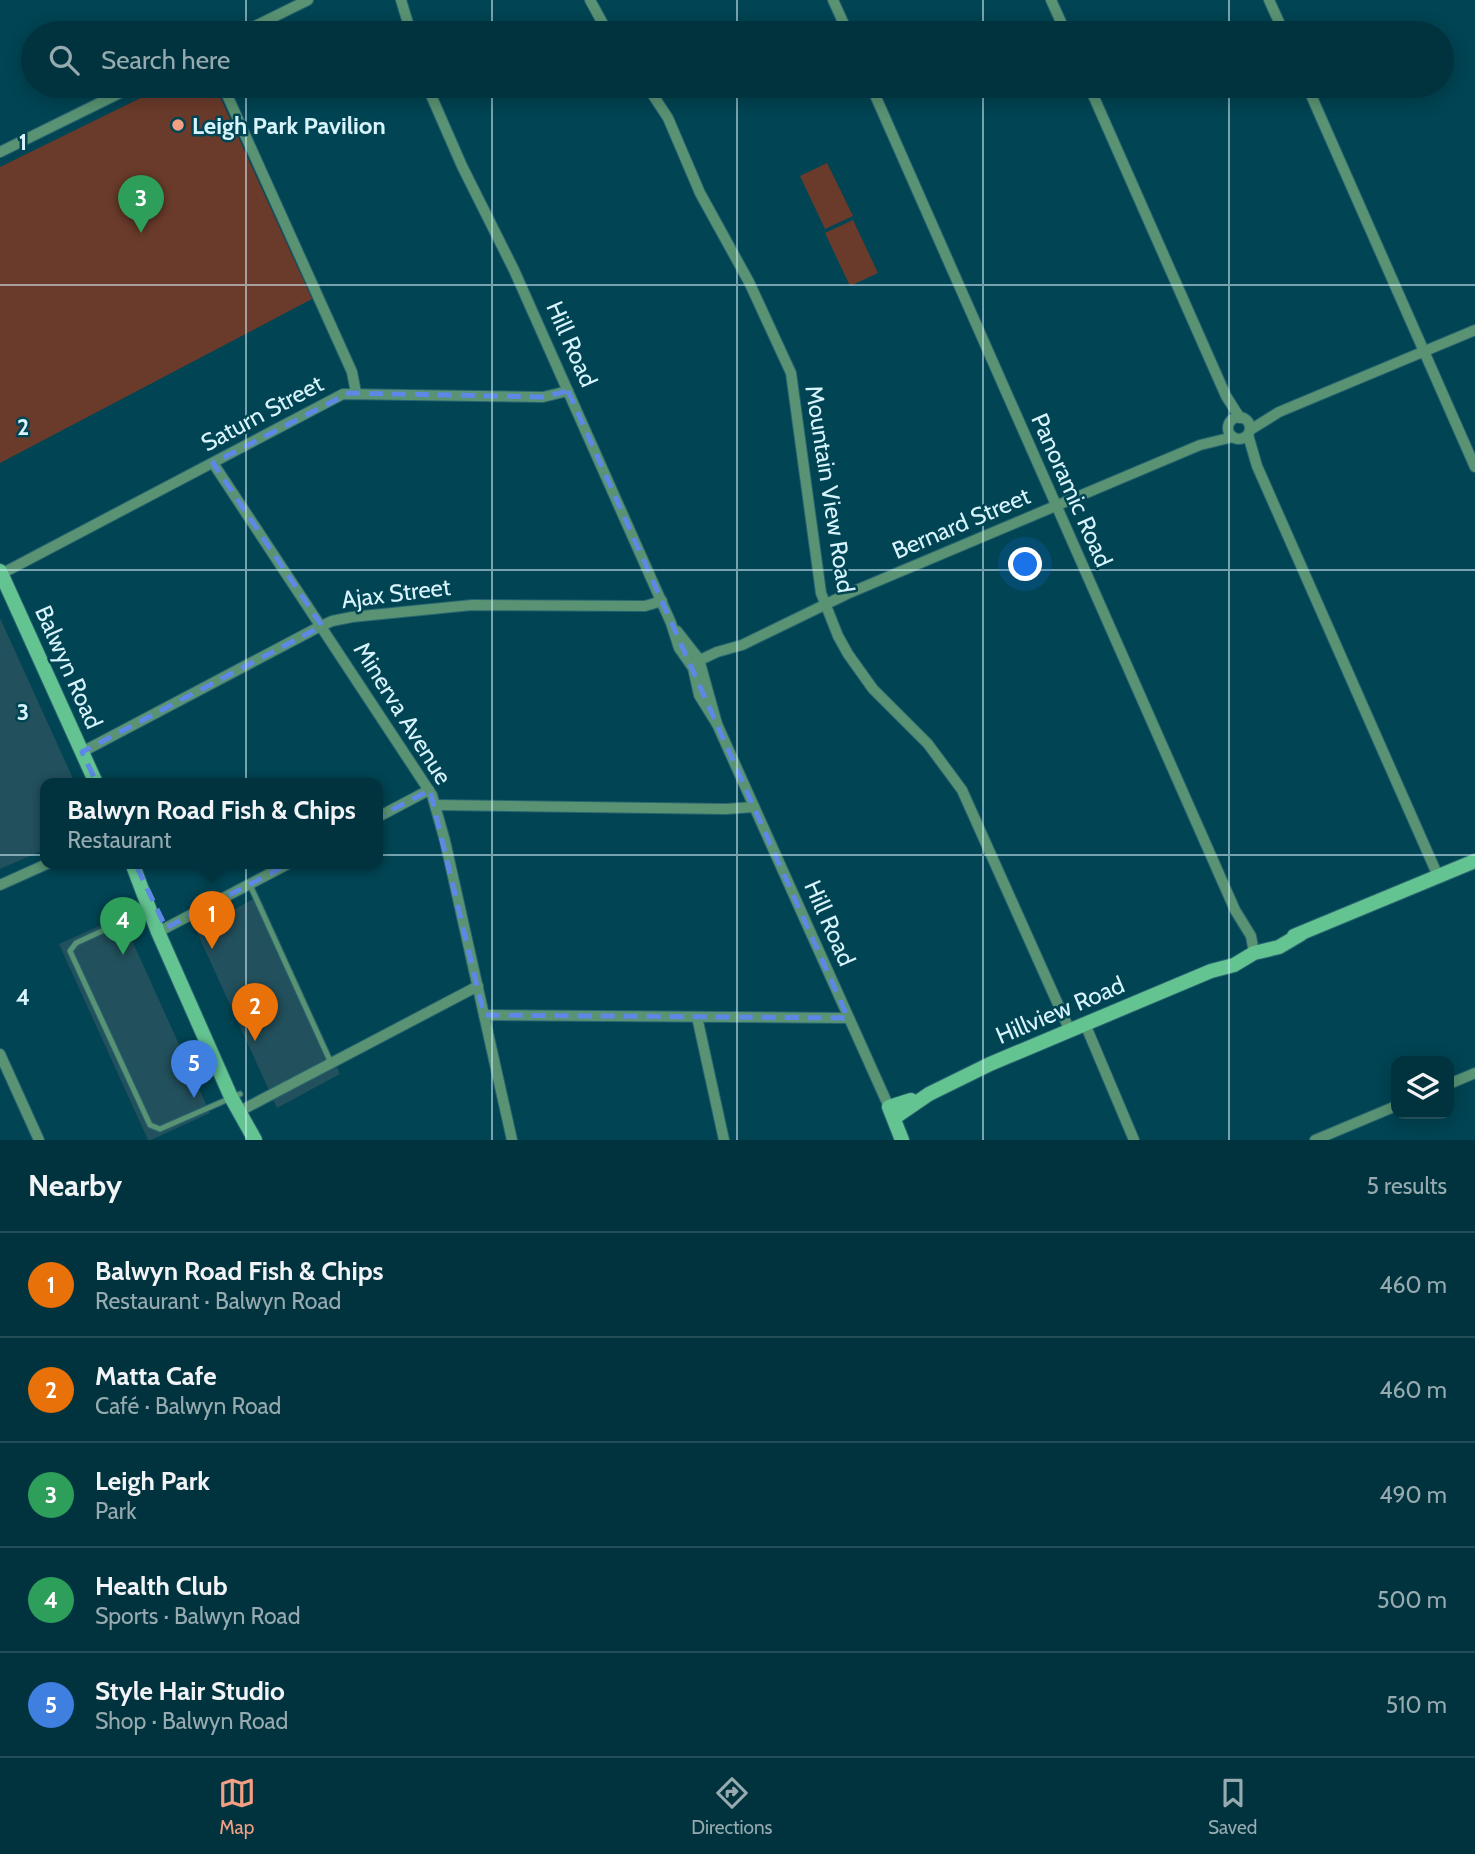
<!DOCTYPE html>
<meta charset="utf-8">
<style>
:root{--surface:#01333e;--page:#0f3f49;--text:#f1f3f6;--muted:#96aab0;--line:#234e58;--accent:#f39f84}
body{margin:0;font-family:Cabin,sans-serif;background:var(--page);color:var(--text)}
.controls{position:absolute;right:21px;bottom:21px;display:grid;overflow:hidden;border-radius:14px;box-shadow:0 4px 18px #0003}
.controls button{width:63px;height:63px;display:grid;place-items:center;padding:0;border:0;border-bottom:2px solid var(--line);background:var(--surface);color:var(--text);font:35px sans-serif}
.you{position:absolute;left:1026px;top:565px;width:24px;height:24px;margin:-18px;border:5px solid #fff;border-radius:50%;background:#1a73e8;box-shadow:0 0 0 10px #1a73e833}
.badge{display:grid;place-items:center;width:46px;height:46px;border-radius:50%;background:var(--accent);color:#fff;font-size:23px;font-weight:700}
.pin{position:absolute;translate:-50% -58px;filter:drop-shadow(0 2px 4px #0008)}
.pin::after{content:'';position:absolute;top:37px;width:24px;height:21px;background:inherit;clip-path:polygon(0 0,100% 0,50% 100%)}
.popup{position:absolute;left:40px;top:778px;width:343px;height:91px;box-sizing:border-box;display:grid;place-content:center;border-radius:14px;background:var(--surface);filter:drop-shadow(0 2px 5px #0005);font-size:23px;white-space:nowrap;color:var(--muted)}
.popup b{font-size:26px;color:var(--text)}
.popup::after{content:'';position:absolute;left:50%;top:100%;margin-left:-14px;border:14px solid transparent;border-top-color:var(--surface)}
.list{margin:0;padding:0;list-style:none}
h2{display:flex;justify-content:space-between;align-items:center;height:91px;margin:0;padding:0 28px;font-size:30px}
h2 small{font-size:23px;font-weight:400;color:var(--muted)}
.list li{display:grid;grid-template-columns:46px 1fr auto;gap:21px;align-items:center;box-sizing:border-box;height:105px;padding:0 28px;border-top:2px solid var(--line)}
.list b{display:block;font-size:26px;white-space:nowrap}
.list p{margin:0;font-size:23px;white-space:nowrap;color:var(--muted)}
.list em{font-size:23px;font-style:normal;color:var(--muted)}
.icon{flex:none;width:38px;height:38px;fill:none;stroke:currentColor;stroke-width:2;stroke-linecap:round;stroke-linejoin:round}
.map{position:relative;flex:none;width:1475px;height:1140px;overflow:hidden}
.search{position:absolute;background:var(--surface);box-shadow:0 4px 18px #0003;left:21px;right:21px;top:21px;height:77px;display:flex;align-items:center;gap:18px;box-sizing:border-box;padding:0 24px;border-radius:38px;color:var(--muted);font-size:26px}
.sheet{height:616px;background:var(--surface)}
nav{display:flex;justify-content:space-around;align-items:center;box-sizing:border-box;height:98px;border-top:2px solid var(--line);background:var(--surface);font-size:19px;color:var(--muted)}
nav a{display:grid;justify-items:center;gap:4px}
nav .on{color:var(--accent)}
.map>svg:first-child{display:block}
.built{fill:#22505c}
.green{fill:#6a3b2b}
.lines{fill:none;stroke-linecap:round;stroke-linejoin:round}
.lane-casing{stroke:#286471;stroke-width:7}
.street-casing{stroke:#286471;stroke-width:12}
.secondary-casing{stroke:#286471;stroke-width:16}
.lane{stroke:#599373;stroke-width:5}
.street{stroke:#599373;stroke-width:10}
.secondary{stroke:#63c391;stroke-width:14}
.marked{fill:none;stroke:#5e88e5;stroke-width:5;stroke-dasharray:14 9;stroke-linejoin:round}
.grid{fill:none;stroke:#d7f3fc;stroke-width:2;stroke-opacity:0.55}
.poi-dot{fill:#f39f84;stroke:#014453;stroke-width:2.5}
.labels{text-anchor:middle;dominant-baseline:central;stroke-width:5;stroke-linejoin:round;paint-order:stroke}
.poi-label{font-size:24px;font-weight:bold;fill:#d7f3fc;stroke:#014453;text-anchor:start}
.street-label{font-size:24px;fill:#d7f3fc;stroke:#014453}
.grid-label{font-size:23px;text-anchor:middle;font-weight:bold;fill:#d7f3fc;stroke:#014453;stroke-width:5;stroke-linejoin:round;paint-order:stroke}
</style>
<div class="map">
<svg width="1475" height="1140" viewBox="0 0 1475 1140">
<rect width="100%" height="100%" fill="#014453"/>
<g class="built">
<polygon points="0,618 75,783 46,783 46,849 0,869"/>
<polygon points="259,896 340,1074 277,1108 196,930"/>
<polygon points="121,916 210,1113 151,1140 148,1140 59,944"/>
</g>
<g class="green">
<polygon points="165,86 215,86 312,299 0,463 0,167"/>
<polygon points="827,163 853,216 825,229 800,176"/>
<polygon points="853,220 878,273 850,286 825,233"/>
</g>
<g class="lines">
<defs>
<g id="lane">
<polyline points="250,885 331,1063"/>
<polyline points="150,909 76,943 70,951 150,1125 160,1129 240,1094"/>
</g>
<g id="street">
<polyline points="401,0 411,33"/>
<polyline points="590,0 608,33"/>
<polyline points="833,0 848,33"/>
<polyline points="1051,0 1066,33"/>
<polyline points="1269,0 1284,33"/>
<polyline points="241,33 308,0"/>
<polyline points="223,86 352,372 356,393"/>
<polyline points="427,86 462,166 514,270 671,623 679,648 693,668 699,695 717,724"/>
<polyline points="647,86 668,118 700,193 749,282 791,373 821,593 838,636 848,654 873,689 928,744 962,790 1070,1031"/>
<polyline points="871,86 1235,910 1251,936 1254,953"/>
<polyline points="1089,86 1226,396 1240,418"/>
<polyline points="1307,86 1475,467"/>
<polyline points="0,152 134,86"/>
<circle cx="1239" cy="428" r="11"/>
<polyline points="1250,430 1279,412 1475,330"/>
<polyline points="1248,435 1257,466 1438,876"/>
<polyline points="213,463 432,795 445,841 512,1140"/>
<polyline points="1,574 343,394 543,397 568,391"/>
<polyline points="677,631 699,659 717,724 889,1107"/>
<polyline points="693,668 700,660 717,652 742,645 847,594 1200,445 1233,437"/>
<polyline points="82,752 315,629 332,621 352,617 472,605 645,606 662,601"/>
<polyline points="435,805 726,809 754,807"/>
<polyline points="378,817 429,790"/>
<polyline points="0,885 49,863"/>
<polyline points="158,932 290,863"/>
<polyline points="484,1015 848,1018"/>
<polyline points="697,1017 724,1140"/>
<polyline points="1085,1024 1134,1140"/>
<polyline points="0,1054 39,1140"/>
<polyline points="1449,1084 1475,1073"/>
<polyline points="238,1112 478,986"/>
<polyline points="1315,1140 1396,1106"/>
</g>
<g id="secondary">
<polyline points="0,571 96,783"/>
<polyline points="132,863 158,932 231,1097 255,1140"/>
<polyline points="1294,936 1475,861"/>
<polyline points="894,1118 929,1094 990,1064 1211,971 1234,965 1254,953 1279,947 1301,934"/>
<polyline points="902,1140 889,1107 911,1100"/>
</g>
</defs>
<use href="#lane" class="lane-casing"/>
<use href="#street" class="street-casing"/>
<use href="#secondary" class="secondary-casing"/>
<use href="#lane" class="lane"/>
<use href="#street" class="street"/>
<use href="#secondary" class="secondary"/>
</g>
<path class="marked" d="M 568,391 L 848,1018 L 484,1015 L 430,790 L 166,928 L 82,752 L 322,626 L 213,463 L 349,393 L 543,397 Z"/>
<path class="grid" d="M 246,0 L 246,33M 492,0 L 492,33M 737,0 L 737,33M 983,0 L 983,33M 1229,0 L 1229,33M 246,86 L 246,1140M 492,86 L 492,1140M 737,86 L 737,1140M 983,86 L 983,1140M 1229,86 L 1229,1140M 0,285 L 1475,285M 0,570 L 1475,570M 0,855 L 1475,855"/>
<circle class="poi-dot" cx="178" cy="125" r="7"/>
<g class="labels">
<g class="poi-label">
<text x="192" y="125">Leigh Park Pavilion</text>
</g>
<g class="street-label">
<text transform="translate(572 344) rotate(66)">Hill Road</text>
<text transform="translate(262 413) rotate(-28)">Saturn Street</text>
<text transform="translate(830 489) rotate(81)">Mountain View Road</text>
<text transform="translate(1072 490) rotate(66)">Panoramic Road</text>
<text transform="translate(961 523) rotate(-23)">Bernard Street</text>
<text transform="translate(396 593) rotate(-7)">Ajax Street</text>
<text transform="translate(69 667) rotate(66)">Balwyn Road</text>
<text transform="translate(403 713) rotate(58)">Minerva Avenue</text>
<text transform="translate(830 923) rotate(66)">Hill Road</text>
<text transform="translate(1060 1010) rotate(-23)">Hillview Road</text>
</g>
</g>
<g class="grid-label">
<text x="23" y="150">1</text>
<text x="23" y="435">2</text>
<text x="23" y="720">3</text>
<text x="23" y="1005">4</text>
</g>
</svg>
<div class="controls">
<button><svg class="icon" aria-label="layers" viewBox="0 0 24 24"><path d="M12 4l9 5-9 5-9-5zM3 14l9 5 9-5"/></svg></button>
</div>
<div class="you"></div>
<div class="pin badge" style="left:212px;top:949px;background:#e8710a">1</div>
<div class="popup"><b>Balwyn Road Fish &amp; Chips</b>Restaurant</div>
<div class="pin badge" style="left:255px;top:1041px;background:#e8710a">2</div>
<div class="pin badge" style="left:141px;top:233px;background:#2e9e5b">3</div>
<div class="pin badge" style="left:123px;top:955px;background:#2e9e5b">4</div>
<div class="pin badge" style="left:194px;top:1098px;background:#3f7fe0">5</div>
<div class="search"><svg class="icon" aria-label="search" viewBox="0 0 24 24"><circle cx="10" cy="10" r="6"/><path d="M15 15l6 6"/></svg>Search here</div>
</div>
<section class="sheet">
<h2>Nearby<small>5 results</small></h2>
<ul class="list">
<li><span class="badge" style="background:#e8710a">1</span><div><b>Balwyn Road Fish &amp; Chips</b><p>Restaurant · Balwyn Road</p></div><em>460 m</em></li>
<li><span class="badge" style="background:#e8710a">2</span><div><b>Matta Cafe</b><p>Café · Balwyn Road</p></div><em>460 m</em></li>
<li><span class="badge" style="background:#2e9e5b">3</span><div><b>Leigh Park</b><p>Park</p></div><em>490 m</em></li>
<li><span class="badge" style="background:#2e9e5b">4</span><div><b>Health Club</b><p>Sports · Balwyn Road</p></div><em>500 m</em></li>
<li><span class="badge" style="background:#3f7fe0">5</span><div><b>Style Hair Studio</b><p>Shop · Balwyn Road</p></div><em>510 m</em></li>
</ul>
</section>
<nav>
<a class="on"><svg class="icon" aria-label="map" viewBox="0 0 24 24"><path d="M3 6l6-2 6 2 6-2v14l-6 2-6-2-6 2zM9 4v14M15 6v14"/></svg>Map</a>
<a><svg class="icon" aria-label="directions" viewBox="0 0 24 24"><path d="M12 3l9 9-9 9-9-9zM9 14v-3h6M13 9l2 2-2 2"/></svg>Directions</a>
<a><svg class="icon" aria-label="saved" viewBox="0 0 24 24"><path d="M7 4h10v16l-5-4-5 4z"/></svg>Saved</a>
</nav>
